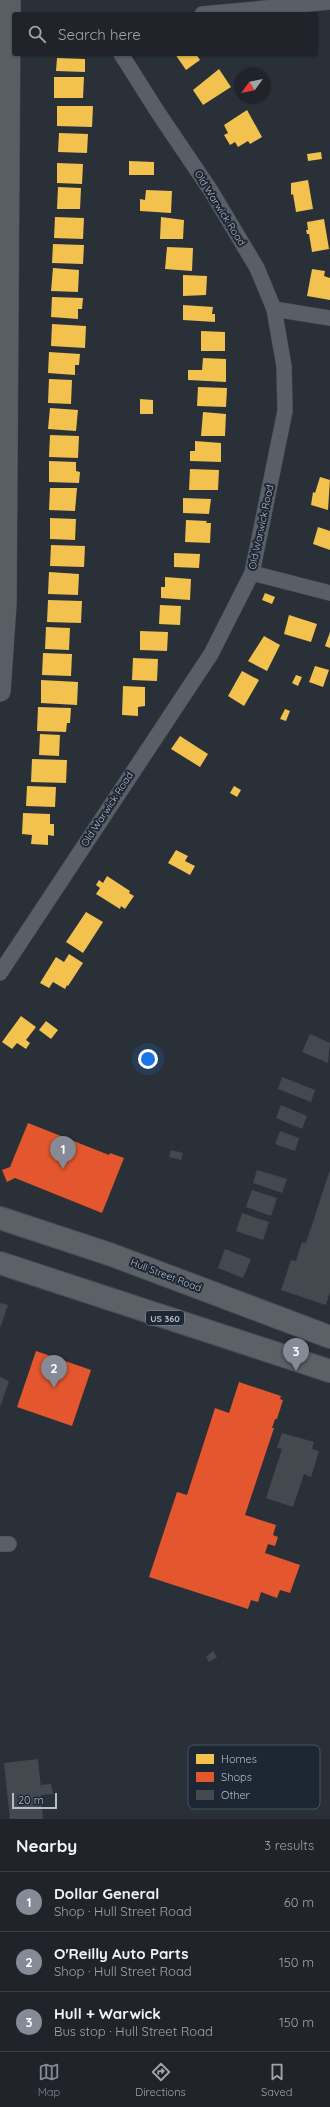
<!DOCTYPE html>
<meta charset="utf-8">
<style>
:root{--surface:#20242a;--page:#282c32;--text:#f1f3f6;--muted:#a2a4a8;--line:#3d4147;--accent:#848b96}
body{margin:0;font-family:Quicksand,sans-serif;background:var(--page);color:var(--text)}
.compass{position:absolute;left:234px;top:68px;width:36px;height:36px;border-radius:50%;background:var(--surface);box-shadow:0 1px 3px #0004;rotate:237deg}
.scale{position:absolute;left:12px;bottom:10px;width:45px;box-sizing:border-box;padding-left:4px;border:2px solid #b4bcc9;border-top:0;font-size:11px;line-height:14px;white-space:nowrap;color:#b4bcc9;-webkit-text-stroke:3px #1d2633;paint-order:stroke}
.you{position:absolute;left:148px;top:1059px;width:14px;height:14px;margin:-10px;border:3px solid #fff;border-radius:50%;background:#1a73e8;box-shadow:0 0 0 6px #1a73e833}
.badge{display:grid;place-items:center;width:26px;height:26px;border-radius:50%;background:var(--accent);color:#fff;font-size:13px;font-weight:700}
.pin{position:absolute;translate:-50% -33px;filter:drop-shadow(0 1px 2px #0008)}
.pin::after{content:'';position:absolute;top:21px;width:14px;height:12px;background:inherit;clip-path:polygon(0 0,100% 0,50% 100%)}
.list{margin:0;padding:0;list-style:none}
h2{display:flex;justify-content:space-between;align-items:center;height:52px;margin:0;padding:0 16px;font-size:17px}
h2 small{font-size:13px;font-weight:400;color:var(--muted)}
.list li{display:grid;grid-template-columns:26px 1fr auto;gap:12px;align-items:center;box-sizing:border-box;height:60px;padding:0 16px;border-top:1px solid var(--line)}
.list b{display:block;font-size:15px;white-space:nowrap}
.list p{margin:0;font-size:13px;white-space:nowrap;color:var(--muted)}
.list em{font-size:13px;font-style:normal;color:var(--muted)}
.icon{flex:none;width:22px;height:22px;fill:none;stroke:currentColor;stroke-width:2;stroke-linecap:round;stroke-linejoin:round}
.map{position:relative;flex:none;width:330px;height:1819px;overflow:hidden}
.search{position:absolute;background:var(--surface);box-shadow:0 1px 3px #0004;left:12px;right:12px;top:12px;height:44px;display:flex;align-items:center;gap:10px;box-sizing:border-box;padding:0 14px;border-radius:4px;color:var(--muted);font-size:15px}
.sheet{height:232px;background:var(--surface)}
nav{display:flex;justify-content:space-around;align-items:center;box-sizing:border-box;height:56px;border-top:1px solid var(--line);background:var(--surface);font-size:11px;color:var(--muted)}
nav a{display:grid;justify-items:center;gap:2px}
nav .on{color:var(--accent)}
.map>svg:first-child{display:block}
.homes{fill:#f2c14e}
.shops{fill:#e4572e}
.building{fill:#444950}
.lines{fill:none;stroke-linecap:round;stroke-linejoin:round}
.street-casing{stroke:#484c53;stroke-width:16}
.secondary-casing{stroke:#484c53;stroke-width:22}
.primary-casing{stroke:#484c55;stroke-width:24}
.street{stroke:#5a5e66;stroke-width:15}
.secondary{stroke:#595d64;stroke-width:21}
.primary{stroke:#5c6168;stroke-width:22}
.labels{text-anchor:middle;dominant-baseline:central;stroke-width:4;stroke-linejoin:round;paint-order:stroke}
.shield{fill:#1d2633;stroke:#878f9c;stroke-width:1}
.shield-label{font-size:9px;font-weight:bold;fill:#b4bcc9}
.street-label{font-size:10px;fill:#b4bcc9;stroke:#1d2633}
.key{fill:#1d2633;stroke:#4a5360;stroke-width:1}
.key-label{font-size:11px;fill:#b4bcc9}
</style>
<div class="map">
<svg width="330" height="1819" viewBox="0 0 330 1819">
<rect width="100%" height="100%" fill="#2a3038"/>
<g class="homes">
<polygon points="175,54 196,54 200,60 186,70"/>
<polygon points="57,58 85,59 85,72 56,71"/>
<polygon points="219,69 231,87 203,105 193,90"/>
<polygon points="54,77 84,77 83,98 54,98"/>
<polygon points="57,106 93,106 92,127 57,126"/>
<polygon points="247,110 262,137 250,144 248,141 238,147 235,142 230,145 224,135 228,133 224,125"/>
<polygon points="59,133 88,134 87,153 58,152"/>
<polygon points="321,152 322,159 308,161 307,154"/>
<polygon points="129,161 154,162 154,175 129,175"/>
<polygon points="57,163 83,164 82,184 57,183"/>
<polygon points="308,180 313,209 296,212 293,194 291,195 291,183"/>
<polygon points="58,187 81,188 80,209 57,209"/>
<polygon points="146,190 172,191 171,213 140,211 140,199 145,200"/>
<polygon points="55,217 84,218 83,239 54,238"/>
<polygon points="161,217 184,220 183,239 160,239"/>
<polygon points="324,219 329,249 312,252 309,234 307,234 306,230 308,230 307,222"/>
<polygon points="53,244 84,245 83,264 52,263"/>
<polygon points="167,247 193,248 192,271 165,269"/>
<polygon points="53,268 79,270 78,292 51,291"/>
<polygon points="312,269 325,271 324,276 330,278 330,300 307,296"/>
<polygon points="183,275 207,276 206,295 183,296"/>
<polygon points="52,297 83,298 82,309 78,309 78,319 51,317"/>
<polygon points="183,305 213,307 212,314 215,314 215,322 183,320"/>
<polygon points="52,324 86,326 85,348 51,346"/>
<polygon points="201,331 225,332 225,351 201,351"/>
<polygon points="49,352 80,354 79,365 75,365 75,375 48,373"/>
<polygon points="203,358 226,359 226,382 188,380 188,370 202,370"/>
<polygon points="49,379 72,380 71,404 48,403"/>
<polygon points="198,387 227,388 226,407 197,406"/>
<polygon points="140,399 153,400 153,414 140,414"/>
<polygon points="50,408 78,410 76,431 48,429"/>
<polygon points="203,412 226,414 225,436 201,436"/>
<polygon points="50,435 79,436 78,458 49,457"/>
<polygon points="195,441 221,443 221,462 190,461 190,451 195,451"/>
<polygon points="49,461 76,462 76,471 80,472 79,483 49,482"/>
<polygon points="190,469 219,470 218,490 189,490"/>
<polygon points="320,477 330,480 328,510 311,505 313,492 315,493"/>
<polygon points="50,488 77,488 75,511 49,510"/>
<polygon points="183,498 211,499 209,514 183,513"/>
<polygon points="50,518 76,519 75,540 50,539"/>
<polygon points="186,520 207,521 206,523 211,523 210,543 185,542"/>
<polygon points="318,527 330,531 330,550 313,544"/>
<polygon points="51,545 85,546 84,567 50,566"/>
<polygon points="174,553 200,554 199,568 174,567"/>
<polygon points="49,572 79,574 78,595 48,594"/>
<polygon points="165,577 191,579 190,600 161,598 161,587 165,587"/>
<polygon points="265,593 275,597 272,604 262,600"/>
<polygon points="48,600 82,601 81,623 47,622"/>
<polygon points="160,605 181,606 180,625 159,624"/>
<polygon points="289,615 317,624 311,642 284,634"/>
<polygon points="46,627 70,628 69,650 45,649"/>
<polygon points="140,631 168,632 167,651 140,650"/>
<polygon points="330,632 330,648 325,646"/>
<polygon points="264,636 280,645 267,671 248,661"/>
<polygon points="43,653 72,654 71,676 42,675"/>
<polygon points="133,658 158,659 157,681 132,680"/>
<polygon points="315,666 329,670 323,687 309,682"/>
<polygon points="242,671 259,680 244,706 228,696"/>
<polygon points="296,675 302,677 298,686 292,683"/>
<polygon points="41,680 78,682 77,705 41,703"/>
<polygon points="123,686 145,687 145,706 138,707 138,716 122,715"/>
<polygon points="38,707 71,708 70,723 67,723 66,732 37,731"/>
<polygon points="285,709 290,711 286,721 280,719"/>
<polygon points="40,734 60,735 59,756 39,755"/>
<polygon points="180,736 208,754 200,767 171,749"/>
<polygon points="32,759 67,760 66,783 31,782"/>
<polygon points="27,786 56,787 55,807 26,806"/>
<polygon points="234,786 241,790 237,797 230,793"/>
<polygon points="23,813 50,814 50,824 54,824 54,836 48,835 48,845 31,844 32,835 22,834"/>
<polygon points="176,850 188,856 185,861 195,866 190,875 168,863"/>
<polygon points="107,876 130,891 129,893 134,896 125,909 121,906 120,909 96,894 100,888 96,885 99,880 103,883"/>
<polygon points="86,912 103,922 83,953 66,942"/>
<polygon points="69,954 83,963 68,986 67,985 65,989 53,982 49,988 40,983 56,957 64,962"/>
<polygon points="21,1016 36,1027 26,1040 30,1043 26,1049 17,1043 12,1049 2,1042"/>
<polygon points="46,1021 58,1030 51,1039 39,1030"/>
</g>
<g class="shops">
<polygon points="28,1123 109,1155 110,1153 124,1158 102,1213 15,1178 7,1182 2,1170 10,1167"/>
<polygon points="36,1351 91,1370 72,1426 17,1407"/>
<polygon points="239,1382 281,1396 280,1399 283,1400 277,1419 275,1419 272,1428 274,1428 245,1515 276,1525 273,1535 278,1537 275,1546 268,1544 265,1553 300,1565 290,1593 280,1590 277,1598 261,1592 258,1602 251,1600 248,1609 149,1577 177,1492 187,1495 215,1408 229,1413"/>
</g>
<g class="building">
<polygon points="310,1034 330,1043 328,1063 302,1052"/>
<polygon points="282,1077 315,1090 311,1102 278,1089"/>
<polygon points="281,1105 307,1116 302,1129 276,1118"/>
<polygon points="280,1131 299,1138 295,1151 275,1144"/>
<polygon points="171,1150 183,1153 181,1160 169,1157"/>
<polygon points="257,1170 287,1179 282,1193 253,1183"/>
<polygon points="330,1170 330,1292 326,1305 281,1290 291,1260 296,1261 302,1242 306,1243"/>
<polygon points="252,1190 277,1198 271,1216 246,1207"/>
<polygon points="242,1213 269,1222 263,1240 236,1231"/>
<polygon points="225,1249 251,1259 243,1278 218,1268"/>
<polygon points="0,1303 8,1305 0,1328"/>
<polygon points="0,1377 9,1381 0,1407"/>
<polygon points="282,1433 314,1442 312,1449 319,1451 311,1477 304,1474 293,1507 266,1498 282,1449 277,1448"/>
<polygon points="213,1651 217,1657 209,1662 206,1657"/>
<polygon points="38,1759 41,1788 42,1785 51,1784 53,1794 41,1795 43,1819 10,1819 4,1763"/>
</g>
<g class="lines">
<defs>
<g id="street">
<polyline points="202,14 330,2"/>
<polyline points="274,309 330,318"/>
<polyline points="252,573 330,593"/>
<polyline points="0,973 211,654 252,573 285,411 284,366 274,309 257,268 211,191 159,114 121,54"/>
<polyline points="0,1544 9,1544"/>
</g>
<polyline id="secondary" points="0,691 6,603 10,0"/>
<g id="primary">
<polyline points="0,1218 112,1255 330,1337"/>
<polyline points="0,1263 330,1371"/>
</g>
</defs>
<use href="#street" class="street-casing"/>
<use href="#secondary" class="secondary-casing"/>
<use href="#primary" class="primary-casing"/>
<use href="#street" class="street"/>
<use href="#secondary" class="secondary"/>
<use href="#primary" class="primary"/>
</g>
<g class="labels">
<rect class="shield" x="146" y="1311" width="38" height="14" rx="3"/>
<g class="shield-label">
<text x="165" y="1318">US 360</text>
</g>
<g class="street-label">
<text transform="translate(220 208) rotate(58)">Old Warwick Road</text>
<text transform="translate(261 527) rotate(-78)">Old Warwick Road</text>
<text transform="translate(107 809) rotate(-57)">Old Warwick Road</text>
<text transform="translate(166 1275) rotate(21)">Hull Street Road</text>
</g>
</g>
<rect x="188" y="1745" width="132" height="64" rx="6" class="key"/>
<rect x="196" y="1754" width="18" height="10" fill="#f2c14e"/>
<rect x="196" y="1772" width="18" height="10" fill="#e4572e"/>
<rect x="196" y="1790" width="18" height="10" fill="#444950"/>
<g class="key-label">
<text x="221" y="1763">Homes</text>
<text x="221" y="1781">Shops</text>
<text x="221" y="1799">Other</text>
</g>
</svg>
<svg class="compass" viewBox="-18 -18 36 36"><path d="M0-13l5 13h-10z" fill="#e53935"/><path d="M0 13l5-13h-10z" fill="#a2a4a8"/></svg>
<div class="scale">20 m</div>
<div class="you"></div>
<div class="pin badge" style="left:63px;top:1169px">1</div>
<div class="pin badge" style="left:54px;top:1388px">2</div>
<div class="pin badge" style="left:296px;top:1371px">3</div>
<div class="search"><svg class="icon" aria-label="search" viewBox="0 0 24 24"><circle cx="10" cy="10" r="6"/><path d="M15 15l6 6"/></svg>Search here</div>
</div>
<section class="sheet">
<h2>Nearby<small>3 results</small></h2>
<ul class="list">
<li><span class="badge">1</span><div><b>Dollar General</b><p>Shop · Hull Street Road</p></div><em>60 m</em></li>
<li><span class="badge">2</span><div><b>O'Reilly Auto Parts</b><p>Shop · Hull Street Road</p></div><em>150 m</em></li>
<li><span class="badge">3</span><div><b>Hull + Warwick</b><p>Bus stop · Hull Street Road</p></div><em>150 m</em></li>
</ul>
</section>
<nav>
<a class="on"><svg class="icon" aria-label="map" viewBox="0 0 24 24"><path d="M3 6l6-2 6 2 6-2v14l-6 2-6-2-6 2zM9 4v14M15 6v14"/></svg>Map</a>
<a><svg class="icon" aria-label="directions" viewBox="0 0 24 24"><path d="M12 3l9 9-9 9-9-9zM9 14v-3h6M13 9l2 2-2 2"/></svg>Directions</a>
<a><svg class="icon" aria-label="saved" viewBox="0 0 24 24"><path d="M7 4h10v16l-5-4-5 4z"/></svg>Saved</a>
</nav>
